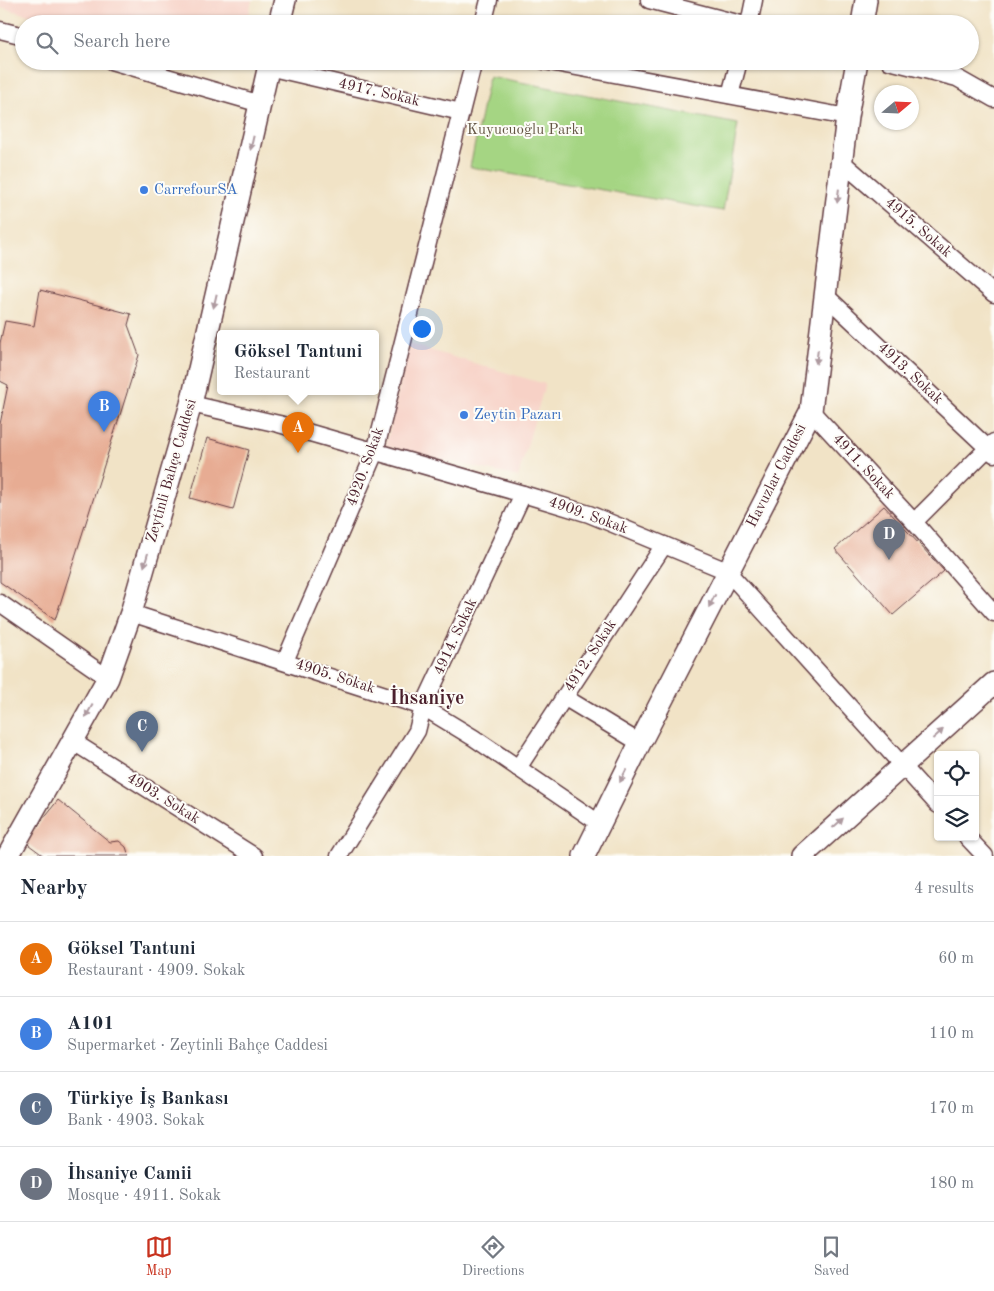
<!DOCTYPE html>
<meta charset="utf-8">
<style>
:root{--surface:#fff;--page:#f6f6f7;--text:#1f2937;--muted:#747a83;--line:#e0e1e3;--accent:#c8321e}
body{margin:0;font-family:"Old Standard TT",serif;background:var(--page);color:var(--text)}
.controls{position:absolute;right:15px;bottom:15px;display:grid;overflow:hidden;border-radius:5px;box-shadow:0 1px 4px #0004}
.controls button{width:45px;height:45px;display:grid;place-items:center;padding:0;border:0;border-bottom:1px solid var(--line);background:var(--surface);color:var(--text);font:25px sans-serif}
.compass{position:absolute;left:874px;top:85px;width:45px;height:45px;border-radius:50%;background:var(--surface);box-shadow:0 1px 4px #0004;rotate:71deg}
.you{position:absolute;left:421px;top:328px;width:18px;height:18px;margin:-12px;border:4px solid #fff;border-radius:50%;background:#1a73e8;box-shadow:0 0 0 8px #1a73e833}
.badge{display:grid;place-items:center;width:32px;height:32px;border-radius:50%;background:var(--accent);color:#fff;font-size:16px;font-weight:700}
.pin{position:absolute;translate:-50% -41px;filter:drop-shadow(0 1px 2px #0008)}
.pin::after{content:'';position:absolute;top:26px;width:18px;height:15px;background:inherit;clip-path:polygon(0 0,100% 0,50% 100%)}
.popup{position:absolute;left:217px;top:330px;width:162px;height:65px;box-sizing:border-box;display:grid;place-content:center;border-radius:5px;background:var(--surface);filter:drop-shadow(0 1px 4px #0005);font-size:16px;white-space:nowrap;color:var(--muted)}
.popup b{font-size:19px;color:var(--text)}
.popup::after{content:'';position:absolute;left:50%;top:100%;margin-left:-10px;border:10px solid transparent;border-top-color:var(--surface)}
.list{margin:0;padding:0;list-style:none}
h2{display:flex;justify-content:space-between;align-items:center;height:65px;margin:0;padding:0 20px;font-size:21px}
h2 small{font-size:16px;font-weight:400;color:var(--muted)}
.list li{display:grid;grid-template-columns:32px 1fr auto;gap:15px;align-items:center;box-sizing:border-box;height:75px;padding:0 20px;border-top:1px solid var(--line)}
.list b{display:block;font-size:19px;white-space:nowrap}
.list p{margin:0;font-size:16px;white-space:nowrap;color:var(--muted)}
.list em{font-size:16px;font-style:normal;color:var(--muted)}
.icon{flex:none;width:28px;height:28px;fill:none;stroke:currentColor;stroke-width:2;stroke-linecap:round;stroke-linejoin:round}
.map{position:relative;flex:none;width:994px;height:856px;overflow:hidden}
.search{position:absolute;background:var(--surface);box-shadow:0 1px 4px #0004;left:15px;right:15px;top:15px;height:55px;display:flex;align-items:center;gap:12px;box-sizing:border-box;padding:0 18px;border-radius:28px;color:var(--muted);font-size:19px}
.sheet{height:365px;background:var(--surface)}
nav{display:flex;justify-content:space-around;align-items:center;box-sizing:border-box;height:70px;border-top:1px solid var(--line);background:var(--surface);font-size:14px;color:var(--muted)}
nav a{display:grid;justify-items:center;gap:2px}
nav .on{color:var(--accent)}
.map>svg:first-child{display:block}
.built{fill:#f7d1c6}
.green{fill:#a5d583;stroke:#787a57}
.building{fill:#e7ac93}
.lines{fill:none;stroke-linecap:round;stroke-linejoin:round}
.minor-casing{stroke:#633c42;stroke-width:19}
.tertiary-casing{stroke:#633c42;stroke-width:24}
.minor{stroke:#fff;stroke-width:16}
.tertiary{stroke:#fff;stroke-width:21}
.oneway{fill:#ae9aa0}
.shop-dot{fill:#3f7fe0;stroke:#fdfcf7;stroke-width:2}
.labels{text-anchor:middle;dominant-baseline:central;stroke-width:4;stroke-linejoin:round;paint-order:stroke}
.street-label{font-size:15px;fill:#4a1f2b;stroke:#fdfcf7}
.park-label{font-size:15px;fill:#655645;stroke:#fdfcf7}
.shop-label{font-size:15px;fill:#366cbe;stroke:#fdfcf7;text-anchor:start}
.district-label{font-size:20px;font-weight:bold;fill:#4a1f2b;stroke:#fdfcf7}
</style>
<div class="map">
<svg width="994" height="856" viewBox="0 0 994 856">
<rect width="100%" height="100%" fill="#fdfcf7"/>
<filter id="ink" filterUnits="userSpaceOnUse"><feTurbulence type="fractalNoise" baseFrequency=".02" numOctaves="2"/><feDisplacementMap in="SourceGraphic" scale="10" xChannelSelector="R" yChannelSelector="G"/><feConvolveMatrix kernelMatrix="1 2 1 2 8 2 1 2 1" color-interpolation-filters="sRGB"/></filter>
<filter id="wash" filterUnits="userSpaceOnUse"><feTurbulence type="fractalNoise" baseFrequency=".0096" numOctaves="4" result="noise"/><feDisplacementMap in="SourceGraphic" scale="20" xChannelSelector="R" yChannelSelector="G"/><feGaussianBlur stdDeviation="1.12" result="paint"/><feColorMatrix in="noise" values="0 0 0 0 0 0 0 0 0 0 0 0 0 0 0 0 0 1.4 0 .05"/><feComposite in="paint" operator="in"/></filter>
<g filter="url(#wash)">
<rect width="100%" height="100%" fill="#f1e3c6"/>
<g class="built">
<polygon points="0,0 252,0 247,24 60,24 0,7"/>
<polygon points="196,61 239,61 236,72"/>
<polygon points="409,344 545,384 518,477 386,446"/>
</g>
<polygon class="green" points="489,76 738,124 723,211 470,167"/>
<g id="blocks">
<g class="building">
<polygon points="40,290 131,314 128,325 139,355 55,620 0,582 0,424 8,385 0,381 0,343 5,321 34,326"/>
<polygon points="207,438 249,450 233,510 190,498"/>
<polygon points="884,506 944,571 893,615 835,549"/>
<polygon points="58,800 110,842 119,841 126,847 129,856 44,856 25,842"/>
</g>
</g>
</g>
<g filter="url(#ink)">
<use href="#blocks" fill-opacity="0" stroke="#633c42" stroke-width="1"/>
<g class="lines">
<defs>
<g id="minor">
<polyline points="649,0 741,24"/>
<polyline points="483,24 489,0"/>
<polyline points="749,24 754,0"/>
<polyline points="0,30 24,36"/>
<polyline points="111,61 261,104"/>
<polyline points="544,61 847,117"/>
<polyline points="889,61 957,78 994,99"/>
<polyline points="268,67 461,112"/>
<polyline points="730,95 739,61"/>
<polyline points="842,162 994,294"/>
<polyline points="825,295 994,454"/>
<polyline points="191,404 279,424 523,494 589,514 727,571 938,805"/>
<polyline points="811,411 914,522 994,613"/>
<polyline points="914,522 994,442"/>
<polyline points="0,603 108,678"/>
<polyline points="131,613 423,707 474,738 599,823"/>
<polyline points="285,661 375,452 474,61"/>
<polyline points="564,697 640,743"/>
<polyline points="72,741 254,856"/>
<polyline points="518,768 664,545"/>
<polyline points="967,837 985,856"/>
<polyline points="339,856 417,731 423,707 523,494"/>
</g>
<g id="tertiary">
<polyline points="279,24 285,0"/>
<polyline points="862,24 866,0"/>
<polyline points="8,856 108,678 131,613 191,404 270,61"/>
<polyline points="584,856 640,743 811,411 847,117 857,61"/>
<polyline points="802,856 994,683"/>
</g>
</defs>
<use href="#minor" class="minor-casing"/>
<use href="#tertiary" class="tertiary-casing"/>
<use href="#minor" class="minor"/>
<use href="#tertiary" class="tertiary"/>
</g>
<defs><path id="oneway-solid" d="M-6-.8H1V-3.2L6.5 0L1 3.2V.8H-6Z" transform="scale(1.25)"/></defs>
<g class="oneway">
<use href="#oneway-solid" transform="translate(252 143) rotate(103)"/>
<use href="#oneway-solid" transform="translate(838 196) rotate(97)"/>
<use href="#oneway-solid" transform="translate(215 301) rotate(103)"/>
<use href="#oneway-solid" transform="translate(817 357) rotate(97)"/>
<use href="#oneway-solid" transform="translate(146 560) rotate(106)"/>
<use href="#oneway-solid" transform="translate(712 601) rotate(117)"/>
<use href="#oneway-solid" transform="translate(89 711) rotate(119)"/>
<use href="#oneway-solid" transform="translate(938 734) rotate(-42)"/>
<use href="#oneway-solid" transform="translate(623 776) rotate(117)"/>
<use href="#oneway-solid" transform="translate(838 823) rotate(-42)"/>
</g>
</g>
<g class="shop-dot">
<circle cx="144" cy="190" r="5"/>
<circle cx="464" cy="415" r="5"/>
</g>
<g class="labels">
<g class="street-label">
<text transform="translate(379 93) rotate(13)">4917. Sokak</text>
<text transform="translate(918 228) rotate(41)">4915. Sokak</text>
<text transform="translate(910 374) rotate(43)">4913. Sokak</text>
<text transform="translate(366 467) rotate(-70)">4920. Sokak</text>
<text transform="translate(863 467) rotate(47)">4911. Sokak</text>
<text transform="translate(172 471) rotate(-74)">Zeytinli Bahçe Caddesi</text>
<text transform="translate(777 476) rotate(-63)">Havuzlar Caddesi</text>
<text transform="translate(588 516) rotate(20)">4909. Sokak</text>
<text transform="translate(456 637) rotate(-65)">4914. Sokak</text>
<text transform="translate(591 656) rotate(-57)">4912. Sokak</text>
<text transform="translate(335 677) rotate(18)">4905. Sokak</text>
<text transform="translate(163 799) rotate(32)">4903. Sokak</text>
</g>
<g class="park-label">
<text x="525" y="130">Kuyucuoğlu Parkı</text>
</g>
<g class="shop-label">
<text x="154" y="190">CarrefourSA</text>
<text x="474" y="415">Zeytin Pazarı</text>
</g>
<g class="district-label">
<text x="427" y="699">İhsaniye</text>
</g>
</g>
</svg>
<div class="controls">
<button><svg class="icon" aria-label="locate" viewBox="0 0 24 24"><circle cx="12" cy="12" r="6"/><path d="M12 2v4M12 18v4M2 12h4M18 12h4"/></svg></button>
<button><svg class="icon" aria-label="layers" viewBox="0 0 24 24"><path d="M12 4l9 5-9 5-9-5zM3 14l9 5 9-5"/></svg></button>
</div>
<svg class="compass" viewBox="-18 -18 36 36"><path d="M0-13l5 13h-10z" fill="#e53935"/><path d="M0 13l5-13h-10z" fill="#747a83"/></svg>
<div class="you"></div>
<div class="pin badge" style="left:298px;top:453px;background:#e8710a">A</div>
<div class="popup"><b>Göksel Tantuni</b>Restaurant</div>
<div class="pin badge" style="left:104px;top:432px;background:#3f7fe0">B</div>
<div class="pin badge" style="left:142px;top:752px;background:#5c6f8a">C</div>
<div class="pin badge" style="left:889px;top:560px;background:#6b7280">D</div>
<div class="search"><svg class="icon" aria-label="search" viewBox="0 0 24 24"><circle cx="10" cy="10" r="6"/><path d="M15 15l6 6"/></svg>Search here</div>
</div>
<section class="sheet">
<h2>Nearby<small>4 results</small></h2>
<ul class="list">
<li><span class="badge" style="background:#e8710a">A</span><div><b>Göksel Tantuni</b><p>Restaurant · 4909. Sokak</p></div><em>60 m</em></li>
<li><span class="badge" style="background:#3f7fe0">B</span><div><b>A101</b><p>Supermarket · Zeytinli Bahçe Caddesi</p></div><em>110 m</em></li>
<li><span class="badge" style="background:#5c6f8a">C</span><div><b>Türkiye İş Bankası</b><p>Bank · 4903. Sokak</p></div><em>170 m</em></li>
<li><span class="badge" style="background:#6b7280">D</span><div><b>İhsaniye Camii</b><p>Mosque · 4911. Sokak</p></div><em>180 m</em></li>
</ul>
</section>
<nav>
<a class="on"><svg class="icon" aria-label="map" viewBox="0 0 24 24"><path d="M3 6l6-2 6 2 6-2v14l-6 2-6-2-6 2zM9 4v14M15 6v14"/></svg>Map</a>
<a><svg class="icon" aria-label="directions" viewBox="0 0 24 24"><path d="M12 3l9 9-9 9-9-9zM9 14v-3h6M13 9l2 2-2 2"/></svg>Directions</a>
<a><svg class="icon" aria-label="saved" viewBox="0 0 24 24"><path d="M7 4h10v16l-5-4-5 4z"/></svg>Saved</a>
</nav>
